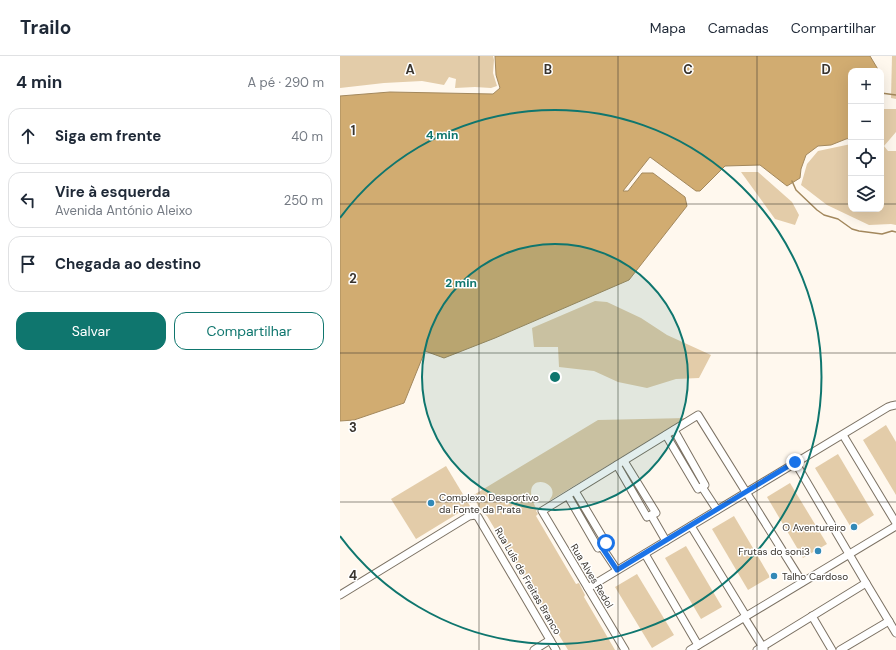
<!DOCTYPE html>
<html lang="pt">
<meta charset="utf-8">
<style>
:root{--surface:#fff;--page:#f6f6f7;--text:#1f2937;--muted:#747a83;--line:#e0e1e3;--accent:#0f766e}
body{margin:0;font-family:"DM Sans",sans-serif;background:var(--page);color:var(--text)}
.controls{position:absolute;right:12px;top:12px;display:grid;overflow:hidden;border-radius:8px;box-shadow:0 4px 16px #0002}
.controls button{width:36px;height:36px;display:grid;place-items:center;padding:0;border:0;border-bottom:1px solid var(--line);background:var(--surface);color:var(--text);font:20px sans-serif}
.stop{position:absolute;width:12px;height:12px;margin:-9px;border:3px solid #1a73e8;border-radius:50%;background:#fff}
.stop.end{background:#1a73e8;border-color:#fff;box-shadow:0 1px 4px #0008}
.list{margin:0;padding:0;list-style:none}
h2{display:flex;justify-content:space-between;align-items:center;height:52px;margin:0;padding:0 16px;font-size:17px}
h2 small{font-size:13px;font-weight:400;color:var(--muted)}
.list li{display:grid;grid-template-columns:26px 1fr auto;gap:12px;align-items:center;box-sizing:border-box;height:56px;margin:0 8px 8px;padding:0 8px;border:1px solid var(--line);border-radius:12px}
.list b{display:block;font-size:15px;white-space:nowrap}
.list p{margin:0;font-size:13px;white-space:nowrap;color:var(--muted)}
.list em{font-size:13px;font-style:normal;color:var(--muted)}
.actions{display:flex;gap:8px;padding:12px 16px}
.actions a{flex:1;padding:9px 0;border:1px solid var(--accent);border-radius:12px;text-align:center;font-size:14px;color:var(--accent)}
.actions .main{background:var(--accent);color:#fff}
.icon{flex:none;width:22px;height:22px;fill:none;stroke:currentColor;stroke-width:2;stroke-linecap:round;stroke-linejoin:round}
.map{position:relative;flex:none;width:556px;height:594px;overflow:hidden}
header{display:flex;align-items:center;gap:24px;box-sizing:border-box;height:56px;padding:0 20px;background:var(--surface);border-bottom:1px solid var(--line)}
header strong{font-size:19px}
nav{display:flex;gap:22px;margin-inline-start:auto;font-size:14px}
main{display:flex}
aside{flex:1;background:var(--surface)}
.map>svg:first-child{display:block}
.green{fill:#e3cca9}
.water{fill:#d1ac71;stroke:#a3885d}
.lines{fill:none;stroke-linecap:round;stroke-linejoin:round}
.stream{stroke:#a3885d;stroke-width:1.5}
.street-casing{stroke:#7c7264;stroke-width:9}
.street{stroke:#fff;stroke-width:7}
.route{stroke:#1a73e8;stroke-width:5}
.grid{fill:none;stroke:#39342e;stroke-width:1;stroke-opacity:0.55}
.ring{fill:none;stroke:#0f766e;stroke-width:2}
.poi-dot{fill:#3289b7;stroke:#fff;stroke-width:1.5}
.labels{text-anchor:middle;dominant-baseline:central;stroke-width:3;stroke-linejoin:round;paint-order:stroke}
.poi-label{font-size:10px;fill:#39342e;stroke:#fff;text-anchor:start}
.street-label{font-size:10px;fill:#39342e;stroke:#fff}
.grid-label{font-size:13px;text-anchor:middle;font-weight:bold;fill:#39342e;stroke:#fff;stroke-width:3;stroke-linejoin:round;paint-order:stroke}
.centre{fill:#0f766e;stroke:#fff;stroke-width:2}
.ring-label{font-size:12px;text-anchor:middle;font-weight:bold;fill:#0f766e;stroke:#fff;stroke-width:3;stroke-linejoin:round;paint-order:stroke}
</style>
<header>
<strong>Trailo</strong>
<nav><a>Mapa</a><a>Camadas</a><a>Compartilhar</a></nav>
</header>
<main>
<aside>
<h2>4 min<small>A pé · 290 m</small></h2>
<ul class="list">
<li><svg class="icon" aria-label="ahead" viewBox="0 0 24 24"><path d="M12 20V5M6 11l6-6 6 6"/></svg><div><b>Siga em frente</b></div><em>40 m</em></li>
<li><svg class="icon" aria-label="left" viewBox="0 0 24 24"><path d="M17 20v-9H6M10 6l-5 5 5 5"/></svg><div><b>Vire à esquerda</b><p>Avenida António Aleixo</p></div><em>250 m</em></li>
<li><svg class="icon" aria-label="arrive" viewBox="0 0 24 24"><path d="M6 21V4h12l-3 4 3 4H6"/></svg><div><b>Chegada ao destino</b></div></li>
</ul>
<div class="actions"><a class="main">Salvar</a><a>Compartilhar</a></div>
</aside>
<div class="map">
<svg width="556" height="594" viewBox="0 0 556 594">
<rect width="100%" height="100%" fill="#fff8ee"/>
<g class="green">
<polygon points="0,0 153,0 154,4 153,17 157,30 151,32 135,31 115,32 116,23 109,21 104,29 82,25 44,27 0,32"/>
<polygon points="552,0 556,0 556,43 551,42"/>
<polygon points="541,53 556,53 556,76 544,90 548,95 556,95 556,169 551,168 529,169 487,149 461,129 467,108 478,95 511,88 511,153 541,153"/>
<polygon points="401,116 418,116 452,146 459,159 455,169 435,163"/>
<polygon points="255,245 267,246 301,262 327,279 371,299 359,322 336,323 307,332 278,326 254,315 219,311 218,291 194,291 192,272"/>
<path d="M 347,362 L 209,445 C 210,443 211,442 212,440 C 218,422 176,416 197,454 L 196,455 L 198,458 L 196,460 L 236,528 L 239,527 L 245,539 L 244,541 L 275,594 L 228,594 L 147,460 L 143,457 L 132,440 L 258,364 Z"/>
<polygon points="546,369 556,386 556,439 523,384"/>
<polygon points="498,398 534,459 512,473 475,412"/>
<polygon points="106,410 130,450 76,483 51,443"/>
<polygon points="450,427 487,488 463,502 427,441"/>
<polygon points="394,460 430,521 408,534 372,473"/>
<polygon points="346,490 382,551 361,563 325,502"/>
<polygon points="297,518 334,579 312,592 275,531"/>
</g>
<polygon class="water" points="155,0 530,0 539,15 511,15 511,82 506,83 491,89 478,90 466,99 461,113 460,122 447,130 420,109 385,110 360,135 356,135 310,101 283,135 288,135 302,117 313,117 345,141 347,150 289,224 155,282 104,302 85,295 64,347 14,364 0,365 0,40 50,36 153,38 160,32 156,19"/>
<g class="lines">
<g class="stream">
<polyline points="541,37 556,39"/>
<polyline points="452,125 456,134 477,154 484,159 498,163 512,173 519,175 542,178 552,175 556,176"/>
</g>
<defs>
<g id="street">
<polyline points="326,379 358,433 365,429 334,374"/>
<polyline points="503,379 556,467"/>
<polyline points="455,406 526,527 556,577"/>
<polyline points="277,409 307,461 316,457 284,405"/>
<polyline points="362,431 377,454"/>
<polyline points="228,440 258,492 266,487 235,435"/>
<polyline points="311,459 326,485"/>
<polyline points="351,470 406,560"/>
<polyline points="261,490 277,514"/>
<polyline points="305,498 358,589"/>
<polyline points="248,532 548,351 551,350 556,349"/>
<polyline points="0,539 129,460 135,459 138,461 216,594"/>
<polyline points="472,560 492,594"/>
<polyline points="404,561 424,593"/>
<polyline points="194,594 210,584"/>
<polyline points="285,594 202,455 358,359 462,526"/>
<polyline points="350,594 556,470"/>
<polyline points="417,594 526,527"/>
<polyline points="500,594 549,565"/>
</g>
</defs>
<use href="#street" class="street-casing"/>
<use href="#street" class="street"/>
</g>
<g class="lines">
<polyline class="route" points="266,487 261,490 277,514 455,406"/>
</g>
<path class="grid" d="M 139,0 L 139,594M 278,0 L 278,594M 417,0 L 417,594M 0,148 L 511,148M 541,148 L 556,148M 0,297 L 556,297M 0,446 L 556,446"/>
<circle cx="215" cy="321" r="133" fill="#0f766e" fill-opacity=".12"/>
<g class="ring">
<circle cx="215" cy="321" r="133"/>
<path d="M0 162A267 267 0 1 1 0 480"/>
</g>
<g class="poi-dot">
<circle cx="91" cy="447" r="4"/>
<circle cx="514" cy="471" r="4"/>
<circle cx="478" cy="495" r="4"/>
<circle cx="434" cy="520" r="4"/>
</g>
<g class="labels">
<g class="poi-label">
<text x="99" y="441">Complexo Desportivo<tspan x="99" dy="12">da Fonte da Prata</tspan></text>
<text x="506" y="471" text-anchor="end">O Aventureiro</text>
<text x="470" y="495" text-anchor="end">Frutas do soni3</text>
<text x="442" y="520">Talho Cardoso</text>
</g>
<g class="street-label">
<text transform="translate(252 520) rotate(59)">Rua Alves Redol</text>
<text transform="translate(188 525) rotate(60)">Rua Luís de Freitas Branco</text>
</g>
</g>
<g class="grid-label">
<text x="70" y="18">A</text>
<text x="208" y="18">B</text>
<text x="348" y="18">C</text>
<text x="486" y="18">D</text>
<text x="13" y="79">1</text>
<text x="13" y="227">2</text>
<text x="13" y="376">3</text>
<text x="13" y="524">4</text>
</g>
<circle cx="215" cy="321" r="6" class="centre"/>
<g class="ring-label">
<text x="102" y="83">4 min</text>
<text x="121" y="231">2 min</text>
</g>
</svg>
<div class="controls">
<button>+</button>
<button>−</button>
<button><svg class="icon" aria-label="locate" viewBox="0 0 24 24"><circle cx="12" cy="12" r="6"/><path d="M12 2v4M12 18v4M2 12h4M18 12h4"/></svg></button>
<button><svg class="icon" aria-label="layers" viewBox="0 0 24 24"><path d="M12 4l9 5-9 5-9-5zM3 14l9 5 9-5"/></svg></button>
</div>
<div class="stop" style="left:266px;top:487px"></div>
<div class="stop end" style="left:455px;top:406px"></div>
</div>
</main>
